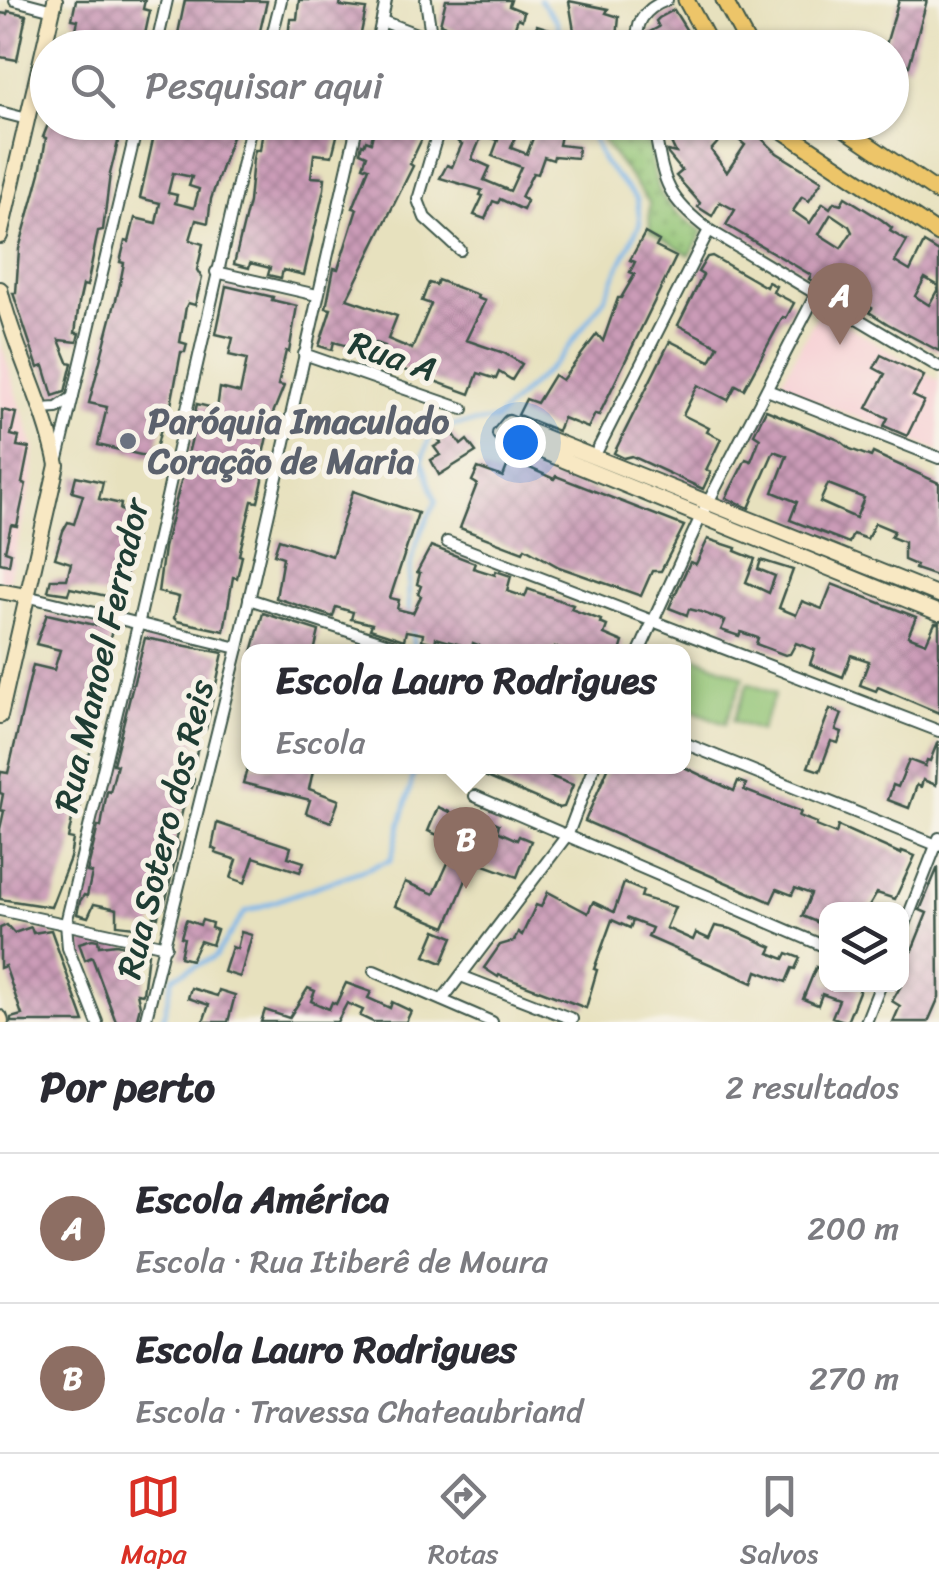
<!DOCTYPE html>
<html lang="pt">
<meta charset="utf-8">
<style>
:root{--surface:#fff;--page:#f2f2f3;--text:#2b2b33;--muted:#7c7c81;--line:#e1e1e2;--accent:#d93025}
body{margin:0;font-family:Sriracha,sans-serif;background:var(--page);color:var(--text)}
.controls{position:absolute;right:30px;bottom:30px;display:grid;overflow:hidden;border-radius:20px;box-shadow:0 2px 8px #0004}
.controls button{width:90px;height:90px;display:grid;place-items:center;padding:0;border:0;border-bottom:2px solid var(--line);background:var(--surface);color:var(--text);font:50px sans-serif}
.you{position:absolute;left:520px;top:442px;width:35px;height:35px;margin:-25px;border:8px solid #fff;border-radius:50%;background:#1a73e8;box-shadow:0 0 0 15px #1a73e833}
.badge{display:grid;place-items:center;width:65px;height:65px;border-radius:50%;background:var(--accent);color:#fff;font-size:32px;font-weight:700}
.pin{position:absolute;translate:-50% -82px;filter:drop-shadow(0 2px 5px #0008)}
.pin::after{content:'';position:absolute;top:52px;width:35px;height:30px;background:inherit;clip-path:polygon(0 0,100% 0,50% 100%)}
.popup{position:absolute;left:241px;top:644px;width:450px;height:130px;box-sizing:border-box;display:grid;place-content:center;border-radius:20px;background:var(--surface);filter:drop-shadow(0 2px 8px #0005);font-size:32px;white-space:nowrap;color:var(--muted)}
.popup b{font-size:38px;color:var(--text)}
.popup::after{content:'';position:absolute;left:50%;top:100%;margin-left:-20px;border:20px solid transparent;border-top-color:var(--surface)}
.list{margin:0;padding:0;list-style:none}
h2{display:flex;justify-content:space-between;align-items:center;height:130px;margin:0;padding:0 40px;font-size:42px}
h2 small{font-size:32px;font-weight:400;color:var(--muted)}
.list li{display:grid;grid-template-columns:65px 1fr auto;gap:30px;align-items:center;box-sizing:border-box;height:150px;padding:0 40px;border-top:2px solid var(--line)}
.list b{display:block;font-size:38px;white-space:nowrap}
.list p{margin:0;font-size:32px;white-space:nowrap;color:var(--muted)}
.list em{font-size:32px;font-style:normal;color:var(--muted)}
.icon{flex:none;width:55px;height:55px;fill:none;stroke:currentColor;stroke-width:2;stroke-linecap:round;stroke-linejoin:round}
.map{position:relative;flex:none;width:939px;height:1022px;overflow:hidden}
.search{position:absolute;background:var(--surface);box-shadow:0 2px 8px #0004;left:30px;right:30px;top:30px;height:110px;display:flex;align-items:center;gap:25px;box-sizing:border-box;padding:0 35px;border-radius:55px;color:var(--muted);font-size:38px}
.sheet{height:430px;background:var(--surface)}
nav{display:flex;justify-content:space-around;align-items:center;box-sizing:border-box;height:140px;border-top:2px solid var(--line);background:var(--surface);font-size:28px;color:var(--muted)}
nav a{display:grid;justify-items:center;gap:5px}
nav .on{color:var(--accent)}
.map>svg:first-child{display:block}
.built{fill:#f7cfd4}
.grass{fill:#92c475;stroke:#588054;stroke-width:2.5}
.park{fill:url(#park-dots);stroke:#588054;stroke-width:2.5}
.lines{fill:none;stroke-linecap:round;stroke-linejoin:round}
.stream{stroke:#79b5eb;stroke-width:4}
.building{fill:url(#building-cross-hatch);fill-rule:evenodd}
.street-casing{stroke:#3d5649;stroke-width:14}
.secondary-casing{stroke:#3d5649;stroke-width:18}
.primary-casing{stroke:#3d5649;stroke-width:19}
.street{stroke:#fff;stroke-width:10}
.secondary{stroke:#f8e8c3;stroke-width:14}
.primary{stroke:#edc569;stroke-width:15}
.worship-dot{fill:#6b7280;stroke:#f7f3e8;stroke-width:4}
.labels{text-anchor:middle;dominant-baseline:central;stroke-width:10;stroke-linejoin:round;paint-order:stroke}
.street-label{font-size:35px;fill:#1f3d34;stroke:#f7f3e8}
.worship-label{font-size:35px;font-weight:bold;fill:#5b616d;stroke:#f7f3e8;text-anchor:start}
</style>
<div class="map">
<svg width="939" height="1022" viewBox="0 0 939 1022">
<defs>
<pattern id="park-dots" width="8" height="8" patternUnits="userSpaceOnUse" patternTransform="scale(2.5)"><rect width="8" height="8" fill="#92c475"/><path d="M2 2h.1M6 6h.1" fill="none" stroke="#77a061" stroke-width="1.8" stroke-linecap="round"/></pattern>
<pattern id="building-cross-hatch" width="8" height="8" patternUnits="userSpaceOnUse" patternTransform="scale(2.5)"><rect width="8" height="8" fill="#cb9bb7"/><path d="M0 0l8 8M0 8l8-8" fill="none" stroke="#a48096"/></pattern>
</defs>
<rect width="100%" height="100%" fill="#f7f3e8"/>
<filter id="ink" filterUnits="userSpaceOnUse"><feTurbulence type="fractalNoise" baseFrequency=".01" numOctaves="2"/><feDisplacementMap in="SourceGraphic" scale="20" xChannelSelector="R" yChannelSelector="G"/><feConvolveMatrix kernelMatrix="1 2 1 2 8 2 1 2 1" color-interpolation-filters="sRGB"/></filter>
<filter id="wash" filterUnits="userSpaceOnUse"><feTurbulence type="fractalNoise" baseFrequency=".0048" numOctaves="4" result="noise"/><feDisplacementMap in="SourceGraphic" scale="40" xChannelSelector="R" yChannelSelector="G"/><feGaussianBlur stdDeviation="2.25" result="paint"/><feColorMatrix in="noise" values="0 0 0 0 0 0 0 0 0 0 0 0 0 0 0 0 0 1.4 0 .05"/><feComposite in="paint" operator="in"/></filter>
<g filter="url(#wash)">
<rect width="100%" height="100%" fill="#e7e1be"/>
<g class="built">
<polygon points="820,309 939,381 939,451 779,386"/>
<polygon points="0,340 34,448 33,476 8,584 0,582"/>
</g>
<g class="grass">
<polygon points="684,652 744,677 725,724 684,707"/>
<polygon points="748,683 775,694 760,731 733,721"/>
</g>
<path class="park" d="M 596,123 L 636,123 L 647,127 C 655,183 651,200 703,232 L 690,255 L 650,231 L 649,202 L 606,145 Z"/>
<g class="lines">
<g class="stream">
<polyline points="540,0 557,21 564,48"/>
<polyline points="759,530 884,583"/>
<path d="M 410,617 C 405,571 413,543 436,502 L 422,460 L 433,428 L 495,420 L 561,357 L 604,299 L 640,223 L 637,199 L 603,162 L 586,122"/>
<polyline points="412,631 414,652"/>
<polyline points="162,1022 173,977 215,957 245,912 391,860 416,766"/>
</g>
</g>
<g id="blocks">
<g class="building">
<polygon points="76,0 145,0 143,9 150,11 142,48 72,48 78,20 72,19"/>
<polygon points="185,0 267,1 256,48 175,48"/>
<polygon points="299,0 341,0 340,6 366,9 358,48 282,48 284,37 288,38 290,19 297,19"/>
<polygon points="446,0 511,0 509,6 524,12 522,20 518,18 512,35 531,43 537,25 553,30 547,48 474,48 477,40 440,24"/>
<polygon points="899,0 927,0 909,66 892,61 892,48 885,48"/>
<polygon points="569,1 608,9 606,13 619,17 616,48 592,48 577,43 579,32 574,31"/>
<polygon points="674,10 692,39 682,44 684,48 647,48 650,42 646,34 659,27 656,21 659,18"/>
<polygon points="8,11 26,15 17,60 0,57 0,13 7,14"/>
<polygon points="49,122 86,129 87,122 123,122 110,174 103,230 98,231 87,286 83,285 79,303 75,333 79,333 77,342 59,340 68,362 72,363 65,392 53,396 44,366 38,368 13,293 16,293 19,249 40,173 46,138 43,137"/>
<path d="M 157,122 L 206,122 L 234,131 L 211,199 L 208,223 L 196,220 L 190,240 L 203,244 L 197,270 L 202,278 L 195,305 L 188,303 L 186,307 L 180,342 L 187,344 L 185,352 L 181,352 L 168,421 L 163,420 L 154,458 L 98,445 L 107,407 L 89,403 L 119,288 L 124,263 L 120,262 L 125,241 L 129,242 L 135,218 L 156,223 L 160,203 L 140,198 ZM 173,173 L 192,177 L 189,186 L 199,189 L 194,208 L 175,203 L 177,195 L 168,193 Z"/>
<polygon points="264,122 327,122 327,127 339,128 332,156 314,154 311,177 325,178 324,189 304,275 283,270 281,278 268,275 270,268 250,263 249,268 234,264 249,202 253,159 255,150 260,150"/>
<polygon points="376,122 416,122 414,127 426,130 410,164 413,166 347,299 397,316 388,339 412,349 431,304 422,301 429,283 436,285 438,280 478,295 477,298 485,301 466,340 504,353 522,364 512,380 499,372 496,379 478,373 470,394 379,361 385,346 356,336 352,347 334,342 332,350 319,346 331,309 326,308 334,268 338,269 357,209 353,208 369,168 363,166 367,155 360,152 362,144 364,145 366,140 371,142"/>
<path d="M 466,122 L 502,122 L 500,127 L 517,132 L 511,148 L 527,154 L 539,122 L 552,122 L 551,126 L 562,130 L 559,145 L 578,147 L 577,158 L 554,156 L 553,160 L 544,157 L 538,174 L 533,173 L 521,197 L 527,201 L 523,210 L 500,199 L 498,203 L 493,201 L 485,219 L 474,215 L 483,196 L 480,195 L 482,190 L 440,178 L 447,165 L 452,167 L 462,144 L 458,142 ZM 482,135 L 498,140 L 492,156 L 521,167 L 510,191 L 484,180 L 490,167 L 472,159 Z"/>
<path d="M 668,122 L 748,122 L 763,133 L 761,138 L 777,153 L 822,181 L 809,201 L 802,197 L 793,211 L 810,223 L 823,203 L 830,208 L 834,202 L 841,204 L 845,197 L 882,220 L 892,228 L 890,231 L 907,241 L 895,262 L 910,271 L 924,243 L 939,252 L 939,286 L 925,278 L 915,296 L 929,305 L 939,287 L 939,351 L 888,324 L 869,312 L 872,308 L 839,288 L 822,280 L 819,285 L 809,279 L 811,275 L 726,225 L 735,210 L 720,202 L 712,216 L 698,207 L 700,203 L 676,176 L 682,171 L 668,154 L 667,151 L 676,153 L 670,140 L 675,136 ZM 728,131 L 745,145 L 727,172 L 711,150 ZM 831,214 L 849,226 L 852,232 L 841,248 L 819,234 Z"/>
<polygon points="645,233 659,241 656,247 676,257 599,415 595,414 588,428 563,418 558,431 518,415 526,399 537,403 554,375 562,380 597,334 603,341 618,298 621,298 635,274 630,272 635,262 630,260"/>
<polygon points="712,256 766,287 768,282 776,286 773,292 794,303 786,318 783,317 744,389 736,385 728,400 698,385 683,415 709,428 707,432 721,439 706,470 711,472 703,489 632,456 624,458 614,453 670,341 710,361 718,346 678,325 703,275 698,272 707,257"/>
<polygon points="226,286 273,297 272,300 297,306 289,352 286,351 278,385 284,386 271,418 262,459 263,480 258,502 252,501 245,530 239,555 242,556 237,578 233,577 224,631 177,621 174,618 179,597 158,592 164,548 193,434 190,434 197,404 217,409 220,388 240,393 247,359 229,355 233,338 216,334"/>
<polygon points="881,355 924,376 913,396 924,401 907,436 884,426 888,418 867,408 885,374 874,368"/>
<polygon points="2,410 16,413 11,435 19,437 17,446 29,448 22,483 26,484 17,526 11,525 5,551 11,553 9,565 0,563"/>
<path d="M 766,410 L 839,440 L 850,449 L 871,457 L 873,453 L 939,483 L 939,577 L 915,569 L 916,565 L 904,560 L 904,542 L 891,537 L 894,531 L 875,523 L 867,539 L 853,534 L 849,543 L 790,520 L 797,502 L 773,492 L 787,456 L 774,451 L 749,508 L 726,498 L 746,459 L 751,461 L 760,438 L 754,434 ZM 828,484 L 864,498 L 856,518 L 820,502 Z"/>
<polygon points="451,430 461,445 467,440 476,452 439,475 431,460 440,455 434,447 441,443 438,438"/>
<polygon points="510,459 554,479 556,476 684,526 661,571 652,571 641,596 559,567 525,548 523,552 460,528 477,484 472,481 478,468 503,477"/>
<polygon points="76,476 103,482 99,499 121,504 120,510 132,514 130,523 138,525 120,599 70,588 68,594 48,591 51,579 67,579 71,563 55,558 63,531 68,522 74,524 83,495 72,492"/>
<polygon points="353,491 418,513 390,598 399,600 397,609 413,613 421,596 418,594 421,586 417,584 420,573 417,572 431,546 475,563 473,568 495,575 496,571 511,576 507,591 525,597 528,589 573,605 571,609 601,620 600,623 607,626 604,634 623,642 620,652 567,652 555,647 554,652 495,652 473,643 472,648 436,638 435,643 422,640 423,634 406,631 404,640 370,629 372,624 351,619 353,612 336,607 333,617 276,598 283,557 274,554 279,539 332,556"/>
<polygon points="708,539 736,548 735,551 755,559 746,582 769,593 775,576 758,569 761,560 793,570 779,608 796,615 802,601 822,609 832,584 916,617 908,636 926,643 935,623 939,623 939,713 878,687 876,691 860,685 869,661 851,655 843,677 810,664 815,650 796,643 790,654 785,655 756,644 758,638 741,632 739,636 721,630 725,621 701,612 689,609 687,615 669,608 690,562 696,564"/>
<polygon points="263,613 319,631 314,652 252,652"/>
<polygon points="47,614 112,629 89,745 92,745 89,756 85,755 80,777 78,788 84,789 79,812 74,810 68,838 73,839 70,858 51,907 0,899 0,829 4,811 0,810 3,794 0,793 0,777 1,772 8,773 33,665 54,670 60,650 36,644"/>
<polygon points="145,638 223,653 206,729 199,728 195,745 198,746 191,778 194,779 192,788 188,787 175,842 179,843 164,908 160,907 158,917 154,916 151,929 117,925 117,909 94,904 88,917 77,914 80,901 84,895 87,896 92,873 87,872 98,826 101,827 107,791 110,792 117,765 113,764"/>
<polygon points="830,709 842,714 836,730 842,732 838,743 831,741 820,771 808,767"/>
<polygon points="938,741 936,785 923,780 921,787 917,785 909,808 888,800 893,785 898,787 909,760 925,766 927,760 930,761"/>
<polygon points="248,766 314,766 309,789 339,800 331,822 306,813 310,800 243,783"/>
<polygon points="461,766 518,766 528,771 529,768 573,785 564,807 559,808"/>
<polygon points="609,766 682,766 734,791 738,781 746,784 744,790 801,812 799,816 817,823 816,826 836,834 838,826 901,854 902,851 915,856 895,899 877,893 867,910 826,910 826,926 802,916 811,894 795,888 792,895 777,889 771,902 585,821"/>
<polygon points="438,807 481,826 485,818 499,824 497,831 517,840 519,836 531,841 517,877 474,861 446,927 395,906 405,882 434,894 457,843 428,831"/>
<polygon points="217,823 291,847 288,857 304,862 300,872 254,857 245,883 231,878 237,860 215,853 217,850 212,848"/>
<polygon points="938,867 939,997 928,1022 893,1022 900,1006 892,1001 902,984 902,975 927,913 920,910"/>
<polygon points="624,883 643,891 641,897 675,907 666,928 693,940 696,933 709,939 715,926 731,929 772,947 769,953 784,959 787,953 800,958 795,969 792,968 786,982 757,971 753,983 648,937 652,928 626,918 633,921 630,928 612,920 594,969 597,970 586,1008 499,975 498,977 484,968 500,945 514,941 518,932 522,935 536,905 541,907 548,892 588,913 593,902 614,912"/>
<polygon points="186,920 200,925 202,920 212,923 211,928 217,930 212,945 200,941 191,960 180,957 184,938 181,937"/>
<polygon points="7,925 14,933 31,927 33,933 51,930 84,1022 11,1022 11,1018 22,1015 5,966 0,968 0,928"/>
<polygon points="436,930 453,937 442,963 425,956"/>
<polygon points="241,932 252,935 240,977 224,972 232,947 237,949"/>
<polygon points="92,939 98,940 99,946 116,944 125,946 127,950 148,953 143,994 137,993 140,1006 136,1022 116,1022 92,957 85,960 79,943"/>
<polygon points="816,967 826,972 826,984 851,984 860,989 847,1022 832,1017 839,1000 822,994 818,1005 803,999"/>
<polygon points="346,983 371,992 368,998 390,1008 392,1002 411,1011 406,1022 373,1022 360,1016 363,1010 347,1003 337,1022 261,1022 265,1010 289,1018 308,988 315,991 311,1001 329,1009 332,1002 336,1004"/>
<polygon points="191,988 217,996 219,990 235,995 228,1022 203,1022 209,1005 188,998"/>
</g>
</g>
</g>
<g filter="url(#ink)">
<use href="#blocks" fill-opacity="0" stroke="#3d5649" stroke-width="2.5"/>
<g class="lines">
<defs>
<g id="street">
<polyline points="15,0 53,10"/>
<polyline points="426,0 432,42"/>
<polyline points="382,21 453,48"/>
<polyline points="156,48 167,0"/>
<polyline points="269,48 281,0"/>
<polyline points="376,48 386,0"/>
<path d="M 638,48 C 634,24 643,9 667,0"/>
<polyline points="0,112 27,119"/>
<polyline points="441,122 418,200 425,218 460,250"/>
<path d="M 653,122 C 664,178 662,195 709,230 L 939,367"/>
<polyline points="216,272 317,295"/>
<polyline points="304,354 463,409"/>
<polyline points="767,390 939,458"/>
<polyline points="41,409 57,408 73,397"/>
<polyline points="594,457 709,230"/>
<polyline points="58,459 138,122"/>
<polyline points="447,542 939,731"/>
<polyline points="26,596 238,648"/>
<polyline points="249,599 404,649"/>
<polyline points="639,652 701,516 816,294"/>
<polyline points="684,743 939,846"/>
<polyline points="475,796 826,947"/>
<polyline points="0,910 166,946"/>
<polyline points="902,932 939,838"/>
<polyline points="374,971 492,1022"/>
<polyline points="461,976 572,1019"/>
<polyline points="442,1000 568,834 594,766"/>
<polyline points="97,1022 68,948 66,923 138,625 252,122"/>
<polyline points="145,1022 238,648 358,122"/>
<polyline points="866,1022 881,984"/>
</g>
<g id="secondary">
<polyline points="0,236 55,0"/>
<path d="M 0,289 C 14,349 45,404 57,465 L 0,716"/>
<polyline points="0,591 26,596"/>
<polyline points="939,595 509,423 500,434 939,613"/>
<polyline points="0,1018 1,1022"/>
</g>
<g id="primary">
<polyline points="686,0 712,48"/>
<polyline points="724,0 750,48"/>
<polyline points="770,122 939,234"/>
<polyline points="835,122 939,193"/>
</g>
</defs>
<use href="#street" class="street-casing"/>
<use href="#secondary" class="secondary-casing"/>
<use href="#primary" class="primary-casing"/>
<use href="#street" class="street"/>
<use href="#secondary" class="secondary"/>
<use href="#primary" class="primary"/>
</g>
</g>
<circle class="worship-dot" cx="128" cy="441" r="10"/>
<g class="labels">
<g class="street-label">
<text transform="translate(393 356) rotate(19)">Rua A</text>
<text transform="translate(101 655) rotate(-77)">Rua Manoel Ferrador</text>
<text transform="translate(165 829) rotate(-76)">Rua Sotero dos Reis</text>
</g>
<g class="worship-label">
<text x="148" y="421">Paróquia Imaculado<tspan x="148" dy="40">Coração de Maria</tspan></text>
</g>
</g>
</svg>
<div class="controls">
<button><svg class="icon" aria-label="layers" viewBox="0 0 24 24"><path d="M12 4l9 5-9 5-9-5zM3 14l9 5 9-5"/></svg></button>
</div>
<div class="you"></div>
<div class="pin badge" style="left:840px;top:345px;background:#8d6e63">A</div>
<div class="pin badge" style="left:466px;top:889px;background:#8d6e63">B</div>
<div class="popup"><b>Escola Lauro Rodrigues</b>Escola</div>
<div class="search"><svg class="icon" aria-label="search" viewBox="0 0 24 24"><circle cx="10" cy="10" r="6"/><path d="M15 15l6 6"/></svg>Pesquisar aqui</div>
</div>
<section class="sheet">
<h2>Por perto<small>2 resultados</small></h2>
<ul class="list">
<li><span class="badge" style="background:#8d6e63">A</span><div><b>Escola América</b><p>Escola · Rua Itiberê de Moura</p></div><em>200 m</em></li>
<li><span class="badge" style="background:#8d6e63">B</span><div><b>Escola Lauro Rodrigues</b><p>Escola · Travessa Chateaubriand</p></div><em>270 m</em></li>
</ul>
</section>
<nav>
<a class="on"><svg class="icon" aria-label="map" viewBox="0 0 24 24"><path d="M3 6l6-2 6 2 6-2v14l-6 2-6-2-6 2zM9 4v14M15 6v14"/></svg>Mapa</a>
<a><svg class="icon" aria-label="directions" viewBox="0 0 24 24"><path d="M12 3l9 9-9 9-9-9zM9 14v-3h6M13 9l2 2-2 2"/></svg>Rotas</a>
<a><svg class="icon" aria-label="saved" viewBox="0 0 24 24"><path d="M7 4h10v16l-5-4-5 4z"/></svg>Salvos</a>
</nav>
